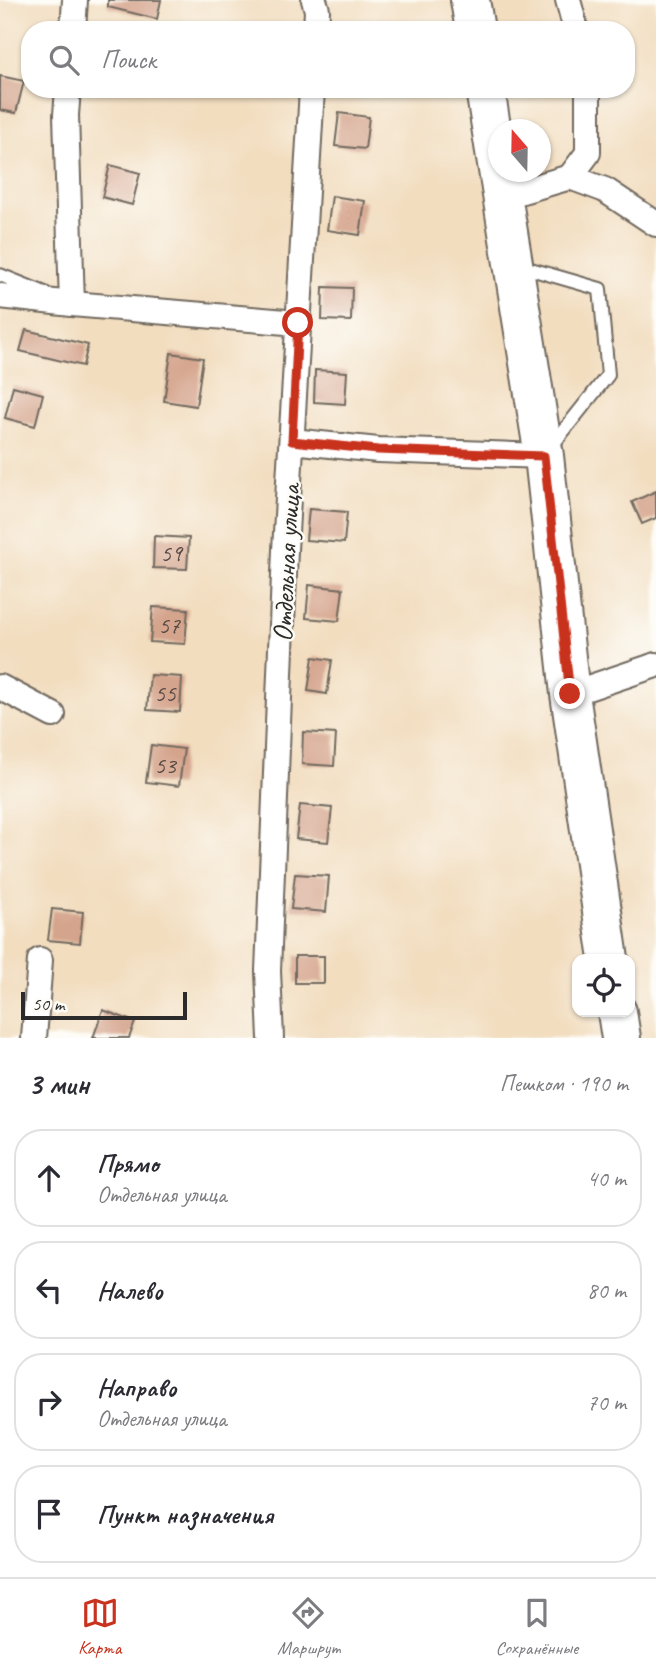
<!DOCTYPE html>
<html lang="ru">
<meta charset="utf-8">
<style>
:root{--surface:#fff;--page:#f7f7f7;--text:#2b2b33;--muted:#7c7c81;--line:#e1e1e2;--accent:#c8321e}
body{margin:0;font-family:Caveat,sans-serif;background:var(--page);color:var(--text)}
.controls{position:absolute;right:21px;bottom:21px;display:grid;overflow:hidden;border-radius:14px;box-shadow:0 2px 5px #0004}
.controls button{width:63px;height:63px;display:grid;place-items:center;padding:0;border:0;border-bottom:2px solid var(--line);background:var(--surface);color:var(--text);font:35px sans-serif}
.compass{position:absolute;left:488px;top:119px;width:63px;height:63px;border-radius:50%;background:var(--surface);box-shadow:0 2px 5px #0004;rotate:340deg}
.scale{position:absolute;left:21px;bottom:18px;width:166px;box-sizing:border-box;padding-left:7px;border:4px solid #2b2b2b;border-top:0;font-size:19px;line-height:24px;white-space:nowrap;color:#2b2b2b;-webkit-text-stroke:5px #fdfcf7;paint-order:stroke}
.stop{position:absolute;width:21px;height:21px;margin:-16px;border:5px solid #c8321e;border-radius:50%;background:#fff}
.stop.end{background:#c8321e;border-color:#fff;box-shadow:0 2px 7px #0008}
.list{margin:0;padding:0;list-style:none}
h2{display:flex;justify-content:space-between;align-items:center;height:91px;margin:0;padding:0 28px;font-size:30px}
h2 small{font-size:23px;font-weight:400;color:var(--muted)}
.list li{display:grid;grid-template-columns:46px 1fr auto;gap:21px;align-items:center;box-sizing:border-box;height:98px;margin:0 14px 14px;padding:0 14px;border:2px solid var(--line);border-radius:28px}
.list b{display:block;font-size:26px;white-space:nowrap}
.list p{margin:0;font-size:23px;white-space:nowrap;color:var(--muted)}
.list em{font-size:23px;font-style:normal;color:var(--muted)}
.icon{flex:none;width:38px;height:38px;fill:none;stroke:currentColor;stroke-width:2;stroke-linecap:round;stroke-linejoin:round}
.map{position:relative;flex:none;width:656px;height:1038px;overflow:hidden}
.search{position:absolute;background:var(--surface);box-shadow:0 2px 5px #0004;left:21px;right:21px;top:21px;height:77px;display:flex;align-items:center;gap:18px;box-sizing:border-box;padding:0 24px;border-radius:28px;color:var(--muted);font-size:26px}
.sheet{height:539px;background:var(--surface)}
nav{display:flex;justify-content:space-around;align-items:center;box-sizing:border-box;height:98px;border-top:2px solid var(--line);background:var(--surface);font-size:19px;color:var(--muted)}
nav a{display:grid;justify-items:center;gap:4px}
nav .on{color:var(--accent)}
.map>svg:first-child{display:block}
.building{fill:#d5a48d}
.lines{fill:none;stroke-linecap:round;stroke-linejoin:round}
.service-casing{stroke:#71695f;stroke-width:16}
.minor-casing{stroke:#71695f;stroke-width:28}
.primary-casing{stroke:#71695f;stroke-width:42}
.service{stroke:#fff;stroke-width:12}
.minor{stroke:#fff;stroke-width:24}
.primary{stroke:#fff;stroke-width:38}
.route{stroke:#c8321e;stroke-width:9}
.labels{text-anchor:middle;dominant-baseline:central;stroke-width:5;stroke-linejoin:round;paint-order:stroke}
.number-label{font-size:24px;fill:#564944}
.street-label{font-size:28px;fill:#2b2b2b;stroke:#fdfcf7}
</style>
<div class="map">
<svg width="656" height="1038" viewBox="0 0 656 1038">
<rect width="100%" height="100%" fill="#fdfcf7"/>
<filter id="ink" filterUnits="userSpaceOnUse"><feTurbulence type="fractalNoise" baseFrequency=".0143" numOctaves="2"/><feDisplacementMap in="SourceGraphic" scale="14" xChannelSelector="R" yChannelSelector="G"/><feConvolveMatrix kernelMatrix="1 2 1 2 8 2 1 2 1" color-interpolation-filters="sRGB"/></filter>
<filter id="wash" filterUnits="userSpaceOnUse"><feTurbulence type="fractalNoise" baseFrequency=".00686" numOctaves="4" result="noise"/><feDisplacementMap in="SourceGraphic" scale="28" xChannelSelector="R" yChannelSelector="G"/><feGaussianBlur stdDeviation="1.57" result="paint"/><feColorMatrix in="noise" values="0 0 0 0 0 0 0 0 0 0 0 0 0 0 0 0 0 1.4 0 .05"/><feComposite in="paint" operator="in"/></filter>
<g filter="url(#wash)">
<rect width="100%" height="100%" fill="#f2ddbf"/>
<g id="blocks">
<g class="building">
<polygon points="108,0 161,0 157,19 108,7"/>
<polygon points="0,76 24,81 16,113 0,110"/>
<polygon points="339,113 369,117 365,149 335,146"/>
<polygon points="110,165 140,173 132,205 102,197"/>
<polygon points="332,196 365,201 360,235 327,230"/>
<polygon points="323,287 352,288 351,321 322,320"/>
<polygon points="26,330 88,345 83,366 20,351"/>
<polygon points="171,353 203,358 196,406 164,401"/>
<polygon points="315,370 347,372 345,404 314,402"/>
<polygon points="13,386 43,394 35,426 5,418"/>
<polygon points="656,491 656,518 642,524 632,502"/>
<polygon points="309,509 347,512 344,543 306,540"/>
<polygon points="154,536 189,538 187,569 153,568"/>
<polygon points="309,585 343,589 339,621 306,618"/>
<polygon points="153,607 188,609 185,644 150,642"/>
<polygon points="313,657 332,660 327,694 308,691"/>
<polygon points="150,675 182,677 180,712 147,710"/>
<polygon points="303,732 336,734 334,766 302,764"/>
<polygon points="151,745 184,749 179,786 146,782"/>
<polygon points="300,805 332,808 328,842 296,839"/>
<polygon points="295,874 329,876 326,912 291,909"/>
<polygon points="52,909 83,912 80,943 48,940"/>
<rect x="295" y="956" width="29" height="27"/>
<polygon points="103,1010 135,1022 129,1038 93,1038"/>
</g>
</g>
</g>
<g filter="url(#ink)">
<use href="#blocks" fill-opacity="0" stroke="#71695f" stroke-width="2"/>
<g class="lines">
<defs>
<g id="service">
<polyline points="520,266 600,289 608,375 550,448"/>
<polyline points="0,275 45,293"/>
</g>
<g id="minor">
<polyline points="314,0 317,10 316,30"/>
<polyline points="568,0 576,30"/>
<polyline points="73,30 75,0"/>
<polyline points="68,89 66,115 72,304"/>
<polyline points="570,177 605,190 656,224"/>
<polyline points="502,197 570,177 588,153 588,89"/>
<polyline points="0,296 72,304 298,323"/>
<polyline points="292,441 378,450 544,456"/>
<polyline points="0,687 53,715"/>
<polyline points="570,694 656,665"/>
<polyline points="34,1038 40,960"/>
<polyline points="271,1038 268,971 285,550 312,89"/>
</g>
<g id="primary">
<polyline points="470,0 475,30"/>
<polyline points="485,89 544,456 570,694 609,959"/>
<polyline points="617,1012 621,1038"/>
</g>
</defs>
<use href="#service" class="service-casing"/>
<use href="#minor" class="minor-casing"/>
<use href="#primary" class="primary-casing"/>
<use href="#service" class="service"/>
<use href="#minor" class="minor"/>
<use href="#primary" class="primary"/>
</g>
</g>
<g class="lines" filter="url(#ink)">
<polyline class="route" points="298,323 292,441 378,450 544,456 570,694"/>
</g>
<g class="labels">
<g class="number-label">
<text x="171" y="553">59</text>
<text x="169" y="625">57</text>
<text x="165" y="693">55</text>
<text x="165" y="765">53</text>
</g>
<g class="street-label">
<text transform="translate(286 563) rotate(-87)">Отдельная улица</text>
</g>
</g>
</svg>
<div class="controls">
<button><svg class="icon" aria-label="locate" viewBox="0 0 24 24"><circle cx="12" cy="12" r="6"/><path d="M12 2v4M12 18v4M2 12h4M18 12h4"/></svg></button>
</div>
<svg class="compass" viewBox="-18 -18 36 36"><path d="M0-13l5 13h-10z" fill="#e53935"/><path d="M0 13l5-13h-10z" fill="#7c7c81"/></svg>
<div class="scale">50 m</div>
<div class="stop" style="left:298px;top:323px"></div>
<div class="stop end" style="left:570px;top:694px"></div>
<div class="search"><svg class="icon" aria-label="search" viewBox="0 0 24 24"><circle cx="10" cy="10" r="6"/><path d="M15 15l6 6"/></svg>Поиск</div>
</div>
<section class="sheet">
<h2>3 мин<small>Пешком · 190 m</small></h2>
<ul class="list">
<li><svg class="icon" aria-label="ahead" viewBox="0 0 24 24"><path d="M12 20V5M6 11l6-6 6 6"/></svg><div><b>Прямо</b><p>Отдельная улица</p></div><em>40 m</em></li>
<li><svg class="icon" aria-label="left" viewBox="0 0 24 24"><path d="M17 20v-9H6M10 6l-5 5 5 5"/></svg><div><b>Налево</b></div><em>80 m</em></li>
<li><svg class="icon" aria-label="right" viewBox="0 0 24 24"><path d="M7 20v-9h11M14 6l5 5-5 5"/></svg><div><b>Направо</b><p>Отдельная улица</p></div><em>70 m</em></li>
<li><svg class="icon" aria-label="arrive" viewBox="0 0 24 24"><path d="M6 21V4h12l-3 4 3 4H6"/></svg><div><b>Пункт назначения</b></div></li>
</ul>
</section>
<nav>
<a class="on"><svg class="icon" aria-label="map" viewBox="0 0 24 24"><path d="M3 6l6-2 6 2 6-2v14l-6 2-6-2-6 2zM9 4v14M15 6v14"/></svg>Карта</a>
<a><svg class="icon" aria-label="directions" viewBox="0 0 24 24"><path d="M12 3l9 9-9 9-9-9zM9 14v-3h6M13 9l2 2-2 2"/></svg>Маршрут</a>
<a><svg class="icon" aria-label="saved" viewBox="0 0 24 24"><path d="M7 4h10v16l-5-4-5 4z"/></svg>Сохранённые</a>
</nav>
